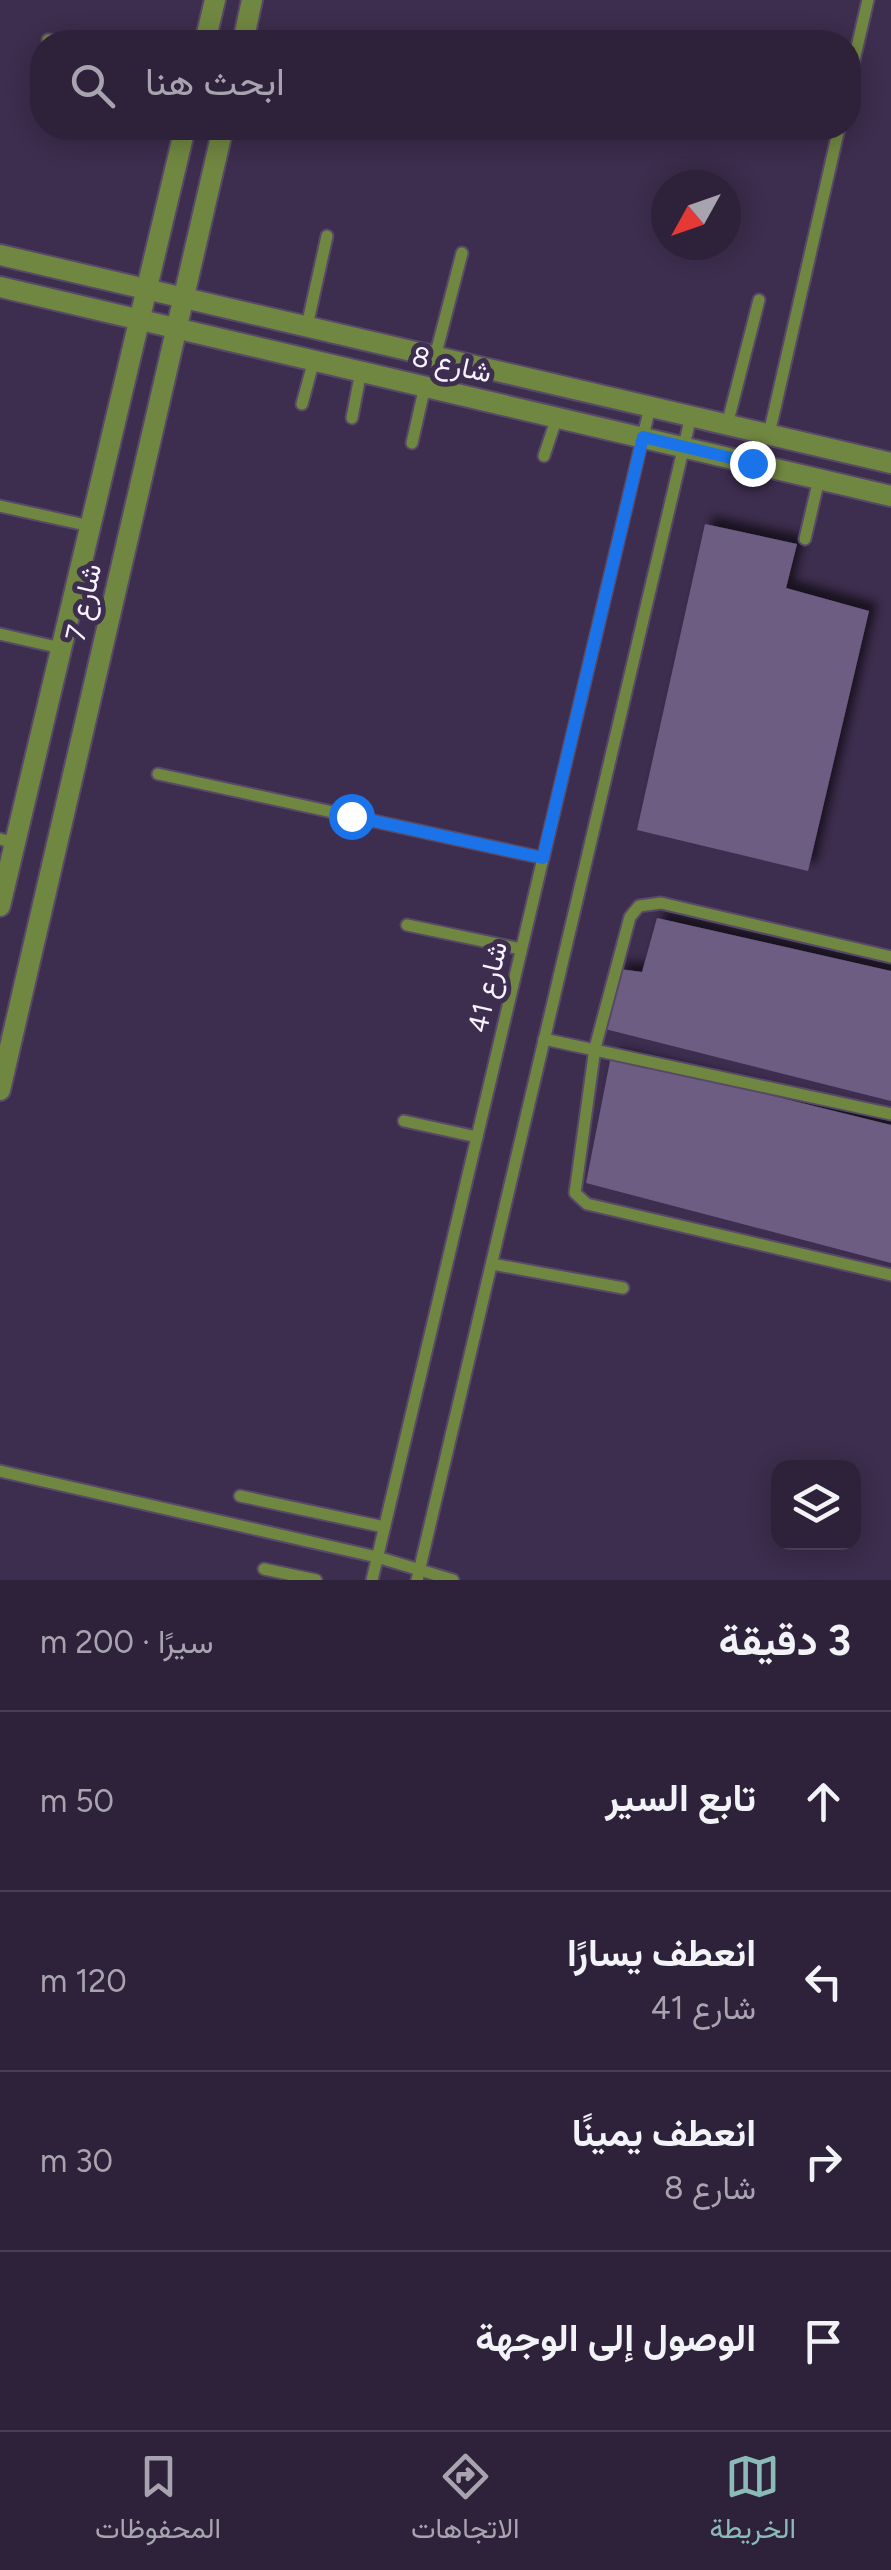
<!DOCTYPE html>
<html lang="ar">
<meta charset="utf-8">
<style>
:root{--surface:#2e223a;--page:#3a2f45;--text:#f1f3f6;--muted:#a7a4af;--line:#493f54;--accent:#8bbbb9}
body{margin:0;font-family:Figtree,Vazirmatn,sans-serif;background:var(--page);color:var(--text);direction:rtl}
.controls{position:absolute;right:30px;bottom:30px;display:grid;overflow:hidden;border-radius:20px;box-shadow:0 5px 25px #0003}
.controls button{width:90px;height:90px;display:grid;place-items:center;padding:0;border:0;border-bottom:2px solid var(--line);background:var(--surface);color:var(--text);font:50px sans-serif}
.compass{position:absolute;left:651px;top:170px;width:90px;height:90px;border-radius:50%;background:var(--surface);box-shadow:0 5px 25px #0003;rotate:230deg}
.stop{position:absolute;width:30px;height:30px;margin:-22px;border:8px solid #1a73e8;border-radius:50%;background:#fff}
.stop.end{background:#1a73e8;border-color:#fff;box-shadow:0 2px 10px #0008}
.list{margin:0;padding:0;list-style:none}
h2{display:flex;justify-content:space-between;align-items:center;height:130px;margin:0;padding:0 40px;font-size:42px}
h2 small{font-size:32px;font-weight:400;color:var(--muted)}
.list li{display:grid;grid-template-columns:65px 1fr auto;gap:30px;align-items:center;box-sizing:border-box;height:180px;padding:0 40px;border-top:2px solid var(--line)}
.list b{display:block;font-size:38px;white-space:nowrap}
.list p{margin:0;font-size:32px;white-space:nowrap;color:var(--muted)}
.list em{font-size:32px;font-style:normal;color:var(--muted)}
.icon{flex:none;width:55px;height:55px;fill:none;stroke:currentColor;stroke-width:2;stroke-linecap:round;stroke-linejoin:round}
.map{position:relative;flex:none;width:891px;height:1580px;overflow:hidden;direction:ltr}
.search{position:absolute;background:var(--surface);box-shadow:0 5px 25px #0003;left:30px;right:30px;top:30px;height:110px;display:flex;align-items:center;gap:25px;box-sizing:border-box;padding:0 35px;border-radius:40px;color:var(--muted);font-size:38px}
.sheet{height:850px;background:var(--surface)}
nav{display:flex;justify-content:space-around;align-items:center;box-sizing:border-box;height:140px;border-top:2px solid var(--line);background:var(--surface);font-size:28px;color:var(--muted)}
nav a{display:grid;justify-items:center;gap:5px}
nav .on{color:var(--accent)}
.map>svg:first-child{display:block}
.building{fill:#6e5d82;filter:url(#shadow)}
.lines{fill:none;stroke-linecap:round;stroke-linejoin:round}
.lane-casing{stroke:#574967;stroke-width:15}
.street-casing{stroke:#574967;stroke-width:24}
.lane{stroke:#708741;stroke-width:11}
.street{stroke:#708741;stroke-width:20}
.route{stroke:#1a73e8;stroke-width:12}
.labels{text-anchor:middle;dominant-baseline:central;stroke-width:10;stroke-linejoin:round;paint-order:stroke}
.street-label{font-size:28px;fill:#f7f2ff;stroke:#3d2d4e}
</style>
<div class="map">
<svg width="891" height="1580" viewBox="0 0 891 1580">
<defs>
<filter id="shadow"><feDropShadow dx="8" dy="-8" stdDeviation="5" flood-color="#0009"/></filter>
</defs>
<rect width="100%" height="100%" fill="#3d2d4e"/>
<g class="building">
<polygon points="705,524 797,544 786,588 869,611 808,871 637,830"/>
<polygon points="657,918 891,971 891,1101 605,1029 619,969 642,972"/>
<polygon points="611,1056 891,1125 891,1263 586,1183"/>
</g>
<g class="lines">
<defs>
<g id="lane">
<polyline points="48,40 59,42"/>
<polyline points="848,86 868,0"/>
<polyline points="307,326 327,236"/>
<polyline points="435,357 462,253"/>
<polyline points="302,404 314,360"/>
<polyline points="352,418 361,371"/>
<polyline points="727,425 759,300"/>
<polyline points="769,434 839,128"/>
<polyline points="412,443 425,386"/>
<polyline points="544,456 557,417"/>
<polyline points="0,506 90,526"/>
<polyline points="805,539 819,479"/>
<polyline points="0,634 61,648"/>
<polyline points="158,774 543,858"/>
<polyline points="0,839 15,843"/>
<polyline points="407,925 521,949"/>
<polyline points="891,957 661,903 639,906 630,917 595,1048 575,1193 587,1204 891,1275"/>
<polyline points="544,1039 891,1114"/>
<polyline points="404,1121 477,1137"/>
<polyline points="492,1264 623,1288"/>
<polyline points="0,1471 377,1557 453,1580"/>
<polyline points="240,1496 384,1527"/>
<polyline points="264,1569 316,1580"/>
<polyline points="372,1580 650,407"/>
<polyline points="417,1580 691,416"/>
</g>
<g id="street">
<polyline points="205,42 215,0"/>
<polyline points="243,42 252,0"/>
<polyline points="0,255 891,463"/>
<polyline points="0,287 891,496"/>
<polyline points="0,906 185,128"/>
<polyline points="0,1090 223,128"/>
</g>
</defs>
<use href="#lane" class="lane-casing"/>
<use href="#street" class="street-casing"/>
<use href="#lane" class="lane"/>
<use href="#street" class="street"/>
</g>
<g class="lines">
<polyline class="route" points="351,816 543,858 643,437 752,463"/>
</g>
<g class="labels">
<g class="street-label">
<text transform="translate(452 364) rotate(13)">شارع 8</text>
<text transform="translate(83 602) rotate(-77)">شارع 7</text>
<text transform="translate(487 987) rotate(-77)">شارع 41</text>
</g>
</g>
</svg>
<div class="controls">
<button><svg class="icon" aria-label="layers" viewBox="0 0 24 24"><path d="M12 4l9 5-9 5-9-5zM3 14l9 5 9-5"/></svg></button>
</div>
<svg class="compass" viewBox="-18 -18 36 36"><path d="M0-13l5 13h-10z" fill="#e53935"/><path d="M0 13l5-13h-10z" fill="#a7a4af"/></svg>
<div class="stop" style="left:351px;top:816px"></div>
<div class="stop end" style="left:752px;top:463px"></div>
<div class="search"><svg class="icon" aria-label="search" viewBox="0 0 24 24"><circle cx="10" cy="10" r="6"/><path d="M15 15l6 6"/></svg>ابحث هنا</div>
</div>
<section class="sheet">
<h2>3 دقيقة<small>سيرًا · 200 m</small></h2>
<ul class="list">
<li><svg class="icon" aria-label="ahead" viewBox="0 0 24 24"><path d="M12 20V5M6 11l6-6 6 6"/></svg><div><b>تابع السير</b></div><em>50 m</em></li>
<li><svg class="icon" aria-label="left" viewBox="0 0 24 24"><path d="M17 20v-9H6M10 6l-5 5 5 5"/></svg><div><b>انعطف يسارًا</b><p>شارع 41</p></div><em>120 m</em></li>
<li><svg class="icon" aria-label="right" viewBox="0 0 24 24"><path d="M7 20v-9h11M14 6l5 5-5 5"/></svg><div><b>انعطف يمينًا</b><p>شارع 8</p></div><em>30 m</em></li>
<li><svg class="icon" aria-label="arrive" viewBox="0 0 24 24"><path d="M6 21V4h12l-3 4 3 4H6"/></svg><div><b>الوصول إلى الوجهة</b></div></li>
</ul>
</section>
<nav>
<a class="on"><svg class="icon" aria-label="map" viewBox="0 0 24 24"><path d="M3 6l6-2 6 2 6-2v14l-6 2-6-2-6 2zM9 4v14M15 6v14"/></svg>الخريطة</a>
<a><svg class="icon" aria-label="directions" viewBox="0 0 24 24"><path d="M12 3l9 9-9 9-9-9zM9 14v-3h6M13 9l2 2-2 2"/></svg>الاتجاهات</a>
<a><svg class="icon" aria-label="saved" viewBox="0 0 24 24"><path d="M7 4h10v16l-5-4-5 4z"/></svg>المحفوظات</a>
</nav>
